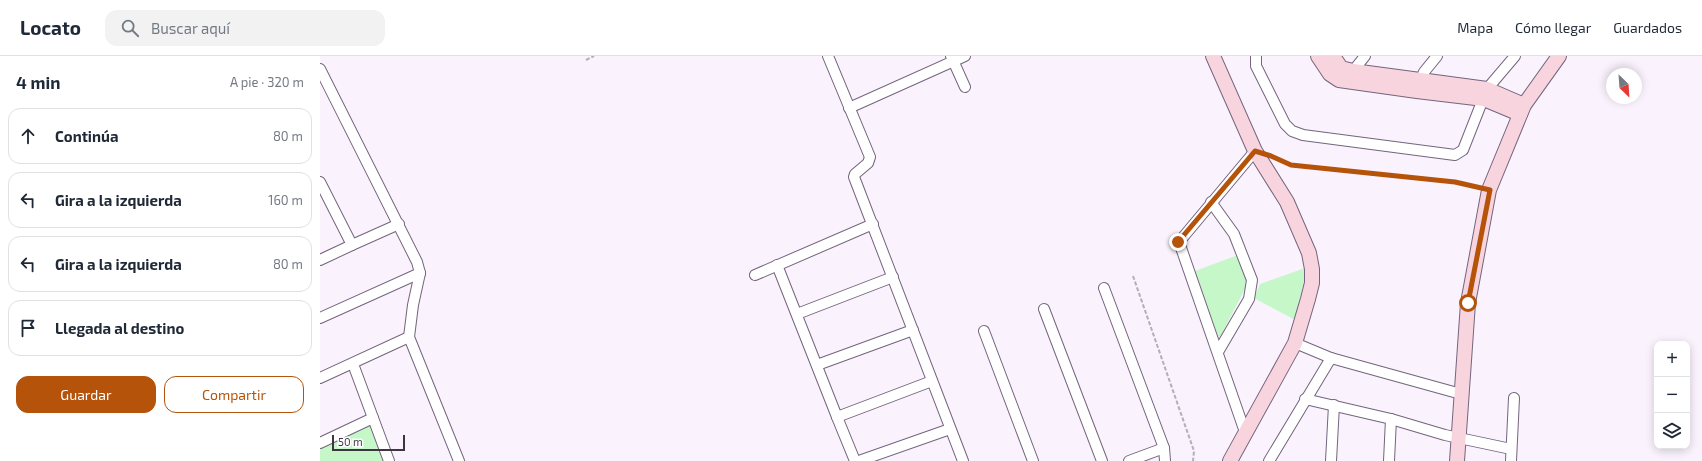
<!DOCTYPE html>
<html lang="es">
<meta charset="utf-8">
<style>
:root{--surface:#fff;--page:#f2f2f3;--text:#1f2937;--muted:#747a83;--line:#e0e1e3;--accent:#b45309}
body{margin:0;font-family:"Exo 2",sans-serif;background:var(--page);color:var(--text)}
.controls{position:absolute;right:12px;bottom:12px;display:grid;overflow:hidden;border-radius:8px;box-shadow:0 2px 10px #0003}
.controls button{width:36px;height:36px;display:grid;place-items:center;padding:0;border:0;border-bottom:1px solid var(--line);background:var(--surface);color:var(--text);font:20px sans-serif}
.compass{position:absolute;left:1286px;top:12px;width:36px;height:36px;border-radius:50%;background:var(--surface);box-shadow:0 2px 10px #0003;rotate:155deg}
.scale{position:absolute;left:12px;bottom:10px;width:73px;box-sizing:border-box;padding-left:4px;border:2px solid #3d3641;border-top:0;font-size:11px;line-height:14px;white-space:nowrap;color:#3d3641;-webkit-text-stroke:3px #fff;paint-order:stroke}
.stop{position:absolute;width:12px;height:12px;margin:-9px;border:3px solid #b45309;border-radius:50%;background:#fff}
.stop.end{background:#b45309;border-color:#fff;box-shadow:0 1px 4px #0008}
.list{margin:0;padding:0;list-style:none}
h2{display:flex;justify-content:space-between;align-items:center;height:52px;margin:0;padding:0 16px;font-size:17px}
h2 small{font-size:13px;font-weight:400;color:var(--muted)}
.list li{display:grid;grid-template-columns:26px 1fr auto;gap:12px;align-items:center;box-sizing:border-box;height:56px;margin:0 8px 8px;padding:0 8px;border:1px solid var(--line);border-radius:12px}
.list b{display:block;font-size:15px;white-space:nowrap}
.list em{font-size:13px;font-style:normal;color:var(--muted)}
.actions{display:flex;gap:8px;padding:12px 16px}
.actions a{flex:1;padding:9px 0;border:1px solid var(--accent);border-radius:12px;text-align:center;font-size:14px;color:var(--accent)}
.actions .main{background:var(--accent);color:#fff}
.icon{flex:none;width:22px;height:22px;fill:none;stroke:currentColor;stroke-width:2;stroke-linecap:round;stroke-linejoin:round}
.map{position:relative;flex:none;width:1382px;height:405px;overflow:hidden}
header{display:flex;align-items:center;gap:24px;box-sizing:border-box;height:56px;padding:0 20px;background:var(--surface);border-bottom:1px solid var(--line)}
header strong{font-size:19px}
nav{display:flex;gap:22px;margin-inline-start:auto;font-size:14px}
.search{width:280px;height:36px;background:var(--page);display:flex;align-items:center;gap:10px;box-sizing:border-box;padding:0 14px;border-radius:12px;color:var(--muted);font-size:15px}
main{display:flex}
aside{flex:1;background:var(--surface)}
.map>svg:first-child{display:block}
.green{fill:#c5f7c9}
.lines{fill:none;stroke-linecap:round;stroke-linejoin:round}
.street-casing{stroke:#74647d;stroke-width:12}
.secondary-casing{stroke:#74647d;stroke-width:16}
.path{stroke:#b5aeb9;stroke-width:2;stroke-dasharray:4 2;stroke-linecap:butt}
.street{stroke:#fff;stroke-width:10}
.secondary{stroke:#f8d4df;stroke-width:14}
.route{stroke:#b45309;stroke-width:5}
</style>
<header>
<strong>Locato</strong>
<div class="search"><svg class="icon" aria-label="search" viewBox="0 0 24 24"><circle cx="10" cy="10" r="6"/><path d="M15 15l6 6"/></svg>Buscar aquí</div>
<nav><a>Mapa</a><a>Cómo llegar</a><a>Guardados</a></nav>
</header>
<main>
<aside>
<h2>4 min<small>A pie · 320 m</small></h2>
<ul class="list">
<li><svg class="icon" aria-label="ahead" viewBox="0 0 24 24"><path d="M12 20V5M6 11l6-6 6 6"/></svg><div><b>Continúa</b></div><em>80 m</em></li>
<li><svg class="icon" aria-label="left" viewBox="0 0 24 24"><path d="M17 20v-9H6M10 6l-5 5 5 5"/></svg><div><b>Gira a la izquierda</b></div><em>160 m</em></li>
<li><svg class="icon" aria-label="left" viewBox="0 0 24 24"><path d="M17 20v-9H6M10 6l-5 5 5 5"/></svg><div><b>Gira a la izquierda</b></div><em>80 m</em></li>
<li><svg class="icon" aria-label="arrive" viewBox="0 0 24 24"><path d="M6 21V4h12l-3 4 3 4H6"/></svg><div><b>Llegada al destino</b></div></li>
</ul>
<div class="actions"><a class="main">Guardar</a><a>Compartir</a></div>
</aside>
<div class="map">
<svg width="1382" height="405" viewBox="0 0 1382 405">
<rect width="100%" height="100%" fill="#faf3fe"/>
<g class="green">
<polygon points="918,199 928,227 900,281 898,280 875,215"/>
<polygon points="985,212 985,220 975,264 934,242 940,228"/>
<polygon points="52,368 66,405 0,405 0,387"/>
</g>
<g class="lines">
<defs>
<g id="street">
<polyline points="508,0 550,101 548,107 535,118 534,121 643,405"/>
<polyline points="631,0 645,31"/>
<polyline points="936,0 936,10 965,68 972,75 983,79 1135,99 1143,94 1167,33 1195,0"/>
<polyline points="0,13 97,206 100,217 0,262"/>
<polyline points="1032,20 1033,15 1045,0"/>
<polyline points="1099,28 1104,16 1117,0"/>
<polyline points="529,52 645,0"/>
<polyline points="0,126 32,189 79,168"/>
<polyline points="891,146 914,178 932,224 929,243 898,296"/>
<polyline points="0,204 32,189"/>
<polyline points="457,209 517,361 612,325"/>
<polyline points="100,217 93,249 89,281 139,405"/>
<polyline points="435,219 553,168"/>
<polyline points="784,232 844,392 845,405"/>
<polyline points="724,253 782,405"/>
<polyline points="477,258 573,221"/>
<polyline points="664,275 713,405"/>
<polyline points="975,287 1011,302 1141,338"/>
<polyline points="33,308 69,405"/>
<polyline points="497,309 593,274"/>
<polyline points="0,322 89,281"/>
<polyline points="985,343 1071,363 1125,379 1191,393"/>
<polyline points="517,361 535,405"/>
<polyline points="925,376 859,186 935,95"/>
<polyline points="0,387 53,362"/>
<polyline points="539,405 630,373"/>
<polyline points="809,405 844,392"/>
<polyline points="949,405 1011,302"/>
<polyline points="1011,405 1014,349"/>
<polyline points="1069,405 1071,363"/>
<polyline points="1191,405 1194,342"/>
</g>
<g id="secondary">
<polyline points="893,0 935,95 967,146 989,197 992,213 992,227 988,243 975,287 910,405"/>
<polyline points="998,0 1010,18 1019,24 1097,35 1164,43 1200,58"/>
<polyline points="1013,0 1021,12 1033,15 1167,33 1204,49"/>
<polyline points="1137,405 1148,247 1169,134 1204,49 1239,0"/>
</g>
</defs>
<use href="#street" class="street-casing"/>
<use href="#secondary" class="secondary-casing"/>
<g class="path">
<polyline points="266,4 274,0"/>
<polyline points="952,100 971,109 1135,126 1159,132"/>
<polyline points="813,220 874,395 873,405"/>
</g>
<use href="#street" class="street"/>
<use href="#secondary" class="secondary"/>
</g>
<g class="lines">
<polyline class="route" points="858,186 935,95 951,100 971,109 1135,126 1170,134 1148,247"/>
</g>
</svg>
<div class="controls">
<button>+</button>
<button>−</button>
<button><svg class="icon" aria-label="layers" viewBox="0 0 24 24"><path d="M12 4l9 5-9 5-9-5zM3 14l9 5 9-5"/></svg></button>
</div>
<svg class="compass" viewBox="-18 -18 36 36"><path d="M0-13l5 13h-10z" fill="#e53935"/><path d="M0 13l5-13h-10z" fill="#747a83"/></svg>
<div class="scale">50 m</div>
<div class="stop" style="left:1148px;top:247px"></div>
<div class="stop end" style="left:858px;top:186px"></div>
</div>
</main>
